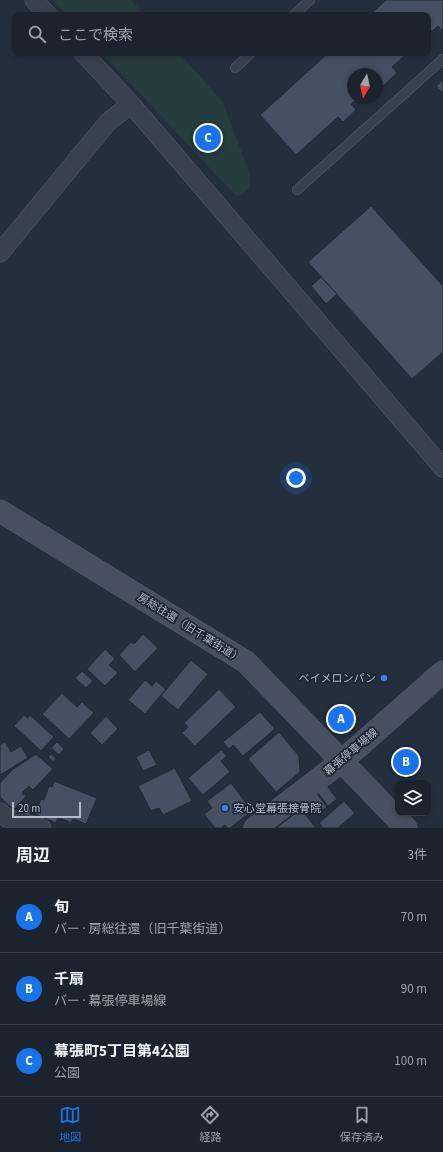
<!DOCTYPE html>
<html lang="ja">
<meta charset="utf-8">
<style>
:root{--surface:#1b232e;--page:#242b36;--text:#f1f3f6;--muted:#a0a4aa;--line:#39404a;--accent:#1a73e8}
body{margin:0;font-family:"Source Sans 3","Noto Sans JP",sans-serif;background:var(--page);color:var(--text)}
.controls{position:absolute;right:12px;bottom:12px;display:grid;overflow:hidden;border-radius:8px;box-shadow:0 2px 6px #0003}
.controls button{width:36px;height:36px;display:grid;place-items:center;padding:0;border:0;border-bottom:1px solid var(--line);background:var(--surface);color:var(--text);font:20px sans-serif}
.compass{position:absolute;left:347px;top:68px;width:36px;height:36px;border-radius:50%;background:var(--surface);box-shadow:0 2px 6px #0003;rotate:189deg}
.scale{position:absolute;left:12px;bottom:10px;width:69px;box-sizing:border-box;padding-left:4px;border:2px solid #b4bcc9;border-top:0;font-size:11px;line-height:14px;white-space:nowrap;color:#b4bcc9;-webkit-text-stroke:3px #1d2633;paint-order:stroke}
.you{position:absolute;left:296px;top:478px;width:14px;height:14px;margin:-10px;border:3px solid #fff;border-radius:50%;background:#1a73e8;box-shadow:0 0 0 6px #1a73e833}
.badge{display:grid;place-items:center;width:26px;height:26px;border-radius:50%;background:var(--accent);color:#fff;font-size:13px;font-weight:700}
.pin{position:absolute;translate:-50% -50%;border:2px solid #fff;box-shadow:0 1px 4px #0006}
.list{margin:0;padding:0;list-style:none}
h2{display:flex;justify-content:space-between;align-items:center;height:52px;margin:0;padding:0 16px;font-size:17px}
h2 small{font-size:13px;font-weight:400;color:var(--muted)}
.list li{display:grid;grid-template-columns:26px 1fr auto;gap:12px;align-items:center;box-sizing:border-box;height:72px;padding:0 16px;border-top:1px solid var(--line)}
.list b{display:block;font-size:15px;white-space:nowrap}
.list p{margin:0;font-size:13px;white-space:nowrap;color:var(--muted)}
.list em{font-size:13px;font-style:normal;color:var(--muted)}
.icon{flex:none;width:22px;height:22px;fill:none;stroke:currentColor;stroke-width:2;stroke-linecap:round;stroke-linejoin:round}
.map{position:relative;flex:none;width:443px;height:828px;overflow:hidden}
.search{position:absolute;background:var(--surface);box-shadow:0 2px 6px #0003;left:12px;right:12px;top:12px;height:44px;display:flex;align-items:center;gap:10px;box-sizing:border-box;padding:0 14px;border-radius:8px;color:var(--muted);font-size:15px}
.sheet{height:268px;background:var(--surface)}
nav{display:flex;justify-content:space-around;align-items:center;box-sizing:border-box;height:56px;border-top:1px solid var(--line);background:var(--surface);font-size:11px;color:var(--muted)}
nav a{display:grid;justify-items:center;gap:2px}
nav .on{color:var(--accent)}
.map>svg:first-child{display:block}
.green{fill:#263c3f}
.building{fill:#455162;stroke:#1f2835}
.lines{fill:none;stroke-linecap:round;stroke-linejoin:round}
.lane-casing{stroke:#565f6c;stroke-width:10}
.street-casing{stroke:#565f6c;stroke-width:19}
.secondary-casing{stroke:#565f6c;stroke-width:23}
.lane{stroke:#38414e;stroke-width:9}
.street{stroke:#38414e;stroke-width:18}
.secondary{stroke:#465061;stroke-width:22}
.shop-dot{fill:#3f7fe0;stroke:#1d2633;stroke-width:1.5}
.labels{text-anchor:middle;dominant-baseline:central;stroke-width:3.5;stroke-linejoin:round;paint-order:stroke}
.street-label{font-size:11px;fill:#b4bcc9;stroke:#1d2633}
.poi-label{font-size:11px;fill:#b4bcc9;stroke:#1d2633;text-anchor:end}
</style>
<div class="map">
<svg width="443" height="828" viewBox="0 0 443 828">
<rect width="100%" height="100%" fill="#242f3e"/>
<g class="green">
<polygon points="53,0 131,0 144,15 67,15"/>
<polygon points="102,53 179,53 222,101 250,174 249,189 237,197"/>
</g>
<g class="building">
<polygon points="386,0 443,0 443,31 438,26 428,35 428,15 370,15"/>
<polygon points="328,53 408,53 392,67 397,73 381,88 377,83 377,74 353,74 353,98 359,98 351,104 356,110 343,122 338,117 296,155 260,115"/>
<polygon points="443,80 443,93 436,86"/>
<polygon points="371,206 443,286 443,352 412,379 308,262"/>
<polygon points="321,277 337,294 326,304 311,286"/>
<polygon points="143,634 158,648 135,672 119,655 131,642 134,644"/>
<polygon points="105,649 115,659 109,665 118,673 105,686 87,669"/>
<polygon points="191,660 208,674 178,710 161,696"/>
<polygon points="82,671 93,681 86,688 75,678"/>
<polygon points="145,680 152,686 156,681 166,689 145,714 128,700"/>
<polygon points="219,689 236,707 195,746 182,733 188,727 184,723"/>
<polygon points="62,693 77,707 82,702 94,713 69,739 42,714"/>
<polygon points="260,712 275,729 243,756 233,745 229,749 223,742"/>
<polygon points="24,715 28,718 30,715 54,737 41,751 14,726"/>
<polygon points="106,716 118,729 102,745 90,733"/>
<polygon points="279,732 299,756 300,772 276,792 248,759"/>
<polygon points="5,742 11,752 21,746 28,758 0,775 0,745"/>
<polygon points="57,742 64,749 59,755 51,748"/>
<polygon points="149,750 157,765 143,771 136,757"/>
<polygon points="221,750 227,756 221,761 230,772 203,795 188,778"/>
<polygon points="36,754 53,769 33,790 29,786 22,793 26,796 14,810 0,797 0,783 12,770"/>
<polygon points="51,754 56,758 53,762 48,757"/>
<polygon points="175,768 192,801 163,815 159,808 151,811 138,786"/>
<polygon points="54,781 97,798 86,824 73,819 71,823 58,817 56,823 35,814 41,799 44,800 49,786 52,787"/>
<polygon points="231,783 252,811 230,828 227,828 225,825 221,828 215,828 204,814 212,808 207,801"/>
<polygon points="327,786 337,799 328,806 318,793"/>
<polygon points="317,794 327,807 315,815 306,803"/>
<polygon points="344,801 355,813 338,828 323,828 319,823"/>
<polygon points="23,807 31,810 29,816 21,813"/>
<polygon points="301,809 316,828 276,828"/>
</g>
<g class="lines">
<defs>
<g id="lane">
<polyline points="294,15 310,0"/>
<polyline points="235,68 251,53"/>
<polyline points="297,190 443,59"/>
</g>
<g id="street">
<polyline points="34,0 48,15"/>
<polyline points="83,53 131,104 443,468"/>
<polyline points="0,253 108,122 131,104"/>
<polyline points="0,812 7,818 42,828"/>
</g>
<g id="secondary">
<polyline points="0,511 246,662 406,828"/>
<polyline points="255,828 342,761 443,672"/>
</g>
</defs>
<use href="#lane" class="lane-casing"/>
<use href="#street" class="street-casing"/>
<use href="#secondary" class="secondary-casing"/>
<use href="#lane" class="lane"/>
<use href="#street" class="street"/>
<use href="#secondary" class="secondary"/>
</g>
<g class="shop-dot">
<circle cx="384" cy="678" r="4"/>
<circle cx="225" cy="808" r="4"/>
</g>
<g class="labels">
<g class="street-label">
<text transform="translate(190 628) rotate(32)">房総往還（旧千葉街道）</text>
<text transform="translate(351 752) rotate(-40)">幕張停車場線</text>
</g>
<g class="poi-label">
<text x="376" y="678">ベイメロンパン</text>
<text x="233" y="808" text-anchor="start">安心堂幕張接骨院</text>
</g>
</g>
</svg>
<div class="controls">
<button><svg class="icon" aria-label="layers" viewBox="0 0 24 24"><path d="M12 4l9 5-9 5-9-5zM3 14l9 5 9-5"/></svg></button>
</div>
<svg class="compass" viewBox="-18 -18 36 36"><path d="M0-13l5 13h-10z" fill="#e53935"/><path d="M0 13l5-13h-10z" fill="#a0a4aa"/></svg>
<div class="scale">20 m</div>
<div class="you"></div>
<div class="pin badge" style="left:341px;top:719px">A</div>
<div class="pin badge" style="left:406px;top:762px">B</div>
<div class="pin badge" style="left:208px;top:138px">C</div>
<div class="search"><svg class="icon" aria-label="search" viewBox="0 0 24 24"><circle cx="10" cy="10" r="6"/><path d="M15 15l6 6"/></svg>ここで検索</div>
</div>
<section class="sheet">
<h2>周辺<small>3件</small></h2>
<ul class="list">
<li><span class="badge">A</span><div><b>旬</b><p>バー · 房総往還（旧千葉街道）</p></div><em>70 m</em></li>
<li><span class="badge">B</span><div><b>千扇</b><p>バー · 幕張停車場線</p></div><em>90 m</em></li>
<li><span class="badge">C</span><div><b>幕張町5丁目第4公園</b><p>公園</p></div><em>100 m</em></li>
</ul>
</section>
<nav>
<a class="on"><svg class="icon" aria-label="map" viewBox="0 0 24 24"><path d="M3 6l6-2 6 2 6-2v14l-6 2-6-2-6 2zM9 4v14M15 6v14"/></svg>地図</a>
<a><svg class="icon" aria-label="directions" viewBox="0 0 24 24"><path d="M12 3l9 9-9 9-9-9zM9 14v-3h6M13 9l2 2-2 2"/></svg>経路</a>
<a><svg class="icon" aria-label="saved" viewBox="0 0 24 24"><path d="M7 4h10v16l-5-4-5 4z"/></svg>保存済み</a>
</nav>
